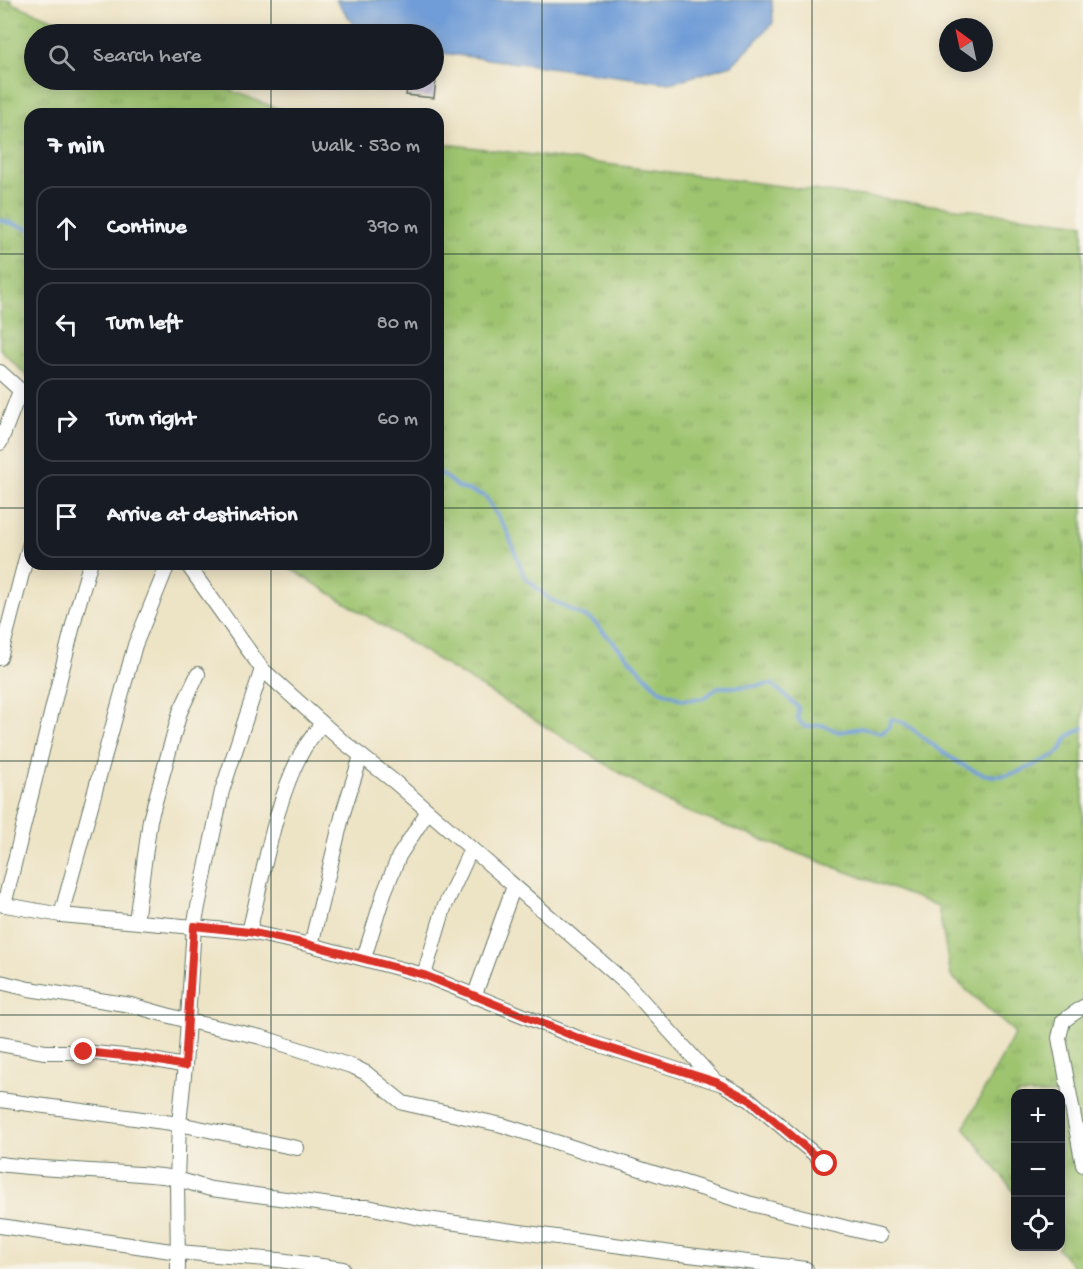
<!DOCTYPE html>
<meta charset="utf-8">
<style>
:root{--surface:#171b24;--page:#20242c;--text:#f1f3f6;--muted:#9ea1a6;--line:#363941}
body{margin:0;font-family:"Gochi Hand",sans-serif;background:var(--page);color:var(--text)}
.controls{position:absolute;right:18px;bottom:18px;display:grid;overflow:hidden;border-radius:12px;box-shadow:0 3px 15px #0003}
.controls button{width:54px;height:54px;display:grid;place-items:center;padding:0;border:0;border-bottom:2px solid var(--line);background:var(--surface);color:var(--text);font:30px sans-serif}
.compass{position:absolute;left:939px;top:18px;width:54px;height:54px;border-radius:50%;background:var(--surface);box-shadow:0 3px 15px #0003;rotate:327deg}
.stop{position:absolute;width:18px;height:18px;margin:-14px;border:4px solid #d93025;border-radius:50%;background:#fff}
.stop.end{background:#d93025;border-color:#fff;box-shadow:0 2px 6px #0008}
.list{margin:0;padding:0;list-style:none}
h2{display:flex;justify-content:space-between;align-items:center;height:78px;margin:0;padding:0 24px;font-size:26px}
h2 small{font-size:20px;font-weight:400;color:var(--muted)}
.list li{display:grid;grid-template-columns:39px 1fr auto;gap:18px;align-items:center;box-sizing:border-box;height:84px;margin:0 12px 12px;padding:0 12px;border:2px solid var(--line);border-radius:18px}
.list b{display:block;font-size:22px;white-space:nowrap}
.list em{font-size:20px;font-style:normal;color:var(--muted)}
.icon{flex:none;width:33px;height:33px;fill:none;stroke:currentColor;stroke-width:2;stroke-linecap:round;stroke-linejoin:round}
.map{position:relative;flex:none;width:1083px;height:1269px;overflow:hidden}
.search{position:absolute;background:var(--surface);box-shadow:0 3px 15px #0003;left:24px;top:24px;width:420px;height:66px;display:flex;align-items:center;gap:15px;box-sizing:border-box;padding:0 21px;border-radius:33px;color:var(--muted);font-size:22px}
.panel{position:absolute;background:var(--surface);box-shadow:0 3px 15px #0003;left:24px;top:108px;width:420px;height:462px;border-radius:18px}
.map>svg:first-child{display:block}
.grass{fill:url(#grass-tufts);stroke:#5e8052;stroke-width:1.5}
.water{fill:#6f9cd7;stroke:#476c86;stroke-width:1.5}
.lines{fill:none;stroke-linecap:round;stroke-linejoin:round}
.stream{stroke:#6f9cd7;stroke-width:4}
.building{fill:url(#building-hatch)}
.street-casing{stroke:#677767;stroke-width:16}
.street{stroke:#fff;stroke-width:14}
.route{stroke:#d93025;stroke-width:8}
.grid{fill:none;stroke:#1f3d34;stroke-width:1.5;stroke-opacity:0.55}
</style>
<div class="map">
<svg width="1083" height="1269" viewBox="0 0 1083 1269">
<defs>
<pattern id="grass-tufts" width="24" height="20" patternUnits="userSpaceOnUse" patternTransform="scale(1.5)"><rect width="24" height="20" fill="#9ec46f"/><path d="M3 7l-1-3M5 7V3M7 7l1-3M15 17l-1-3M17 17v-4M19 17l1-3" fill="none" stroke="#80a05c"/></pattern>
<pattern id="building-hatch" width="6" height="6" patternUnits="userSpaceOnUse" patternTransform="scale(1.5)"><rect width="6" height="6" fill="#baaddf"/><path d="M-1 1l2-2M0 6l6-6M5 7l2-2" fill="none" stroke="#978eb6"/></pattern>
</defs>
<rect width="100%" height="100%" fill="#f7f3e8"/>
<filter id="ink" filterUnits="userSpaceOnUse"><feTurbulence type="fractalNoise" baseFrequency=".0167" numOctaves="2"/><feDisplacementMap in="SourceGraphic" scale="12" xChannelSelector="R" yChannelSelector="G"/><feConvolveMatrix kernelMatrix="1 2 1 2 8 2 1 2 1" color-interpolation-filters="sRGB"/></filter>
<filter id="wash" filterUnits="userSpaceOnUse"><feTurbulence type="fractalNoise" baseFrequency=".008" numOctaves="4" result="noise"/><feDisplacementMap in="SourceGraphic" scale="24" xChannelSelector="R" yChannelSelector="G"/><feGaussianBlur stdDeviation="1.35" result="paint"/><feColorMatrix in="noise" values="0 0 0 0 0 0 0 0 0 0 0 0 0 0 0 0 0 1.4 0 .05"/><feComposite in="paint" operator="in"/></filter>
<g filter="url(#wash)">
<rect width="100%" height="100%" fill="#ede3c5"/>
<g class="grass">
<polygon points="0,0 11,0 11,3 91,34 34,34 34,80 204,80 284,111 296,114 30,114 30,379 0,349"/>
<polygon points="438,143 1083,224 1083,1269 1075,1269 1057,1247 1060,1246 1060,1094 1016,1094 1015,1193 964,1127 1015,1033 951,976 938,906 675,807 283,564 438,564"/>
</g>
<polygon class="water" points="336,0 772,0 773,23 732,65 670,83 434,52 434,34 361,34"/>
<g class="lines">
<g class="stream">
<polyline points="0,220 30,229"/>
<path d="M 438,471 L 458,487 L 485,496 L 507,531 L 524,576 L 549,599 L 592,620 L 659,690 L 683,700 L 704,698 L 719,687 L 744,687 L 772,684 L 798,707 L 798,719 L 805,727 L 822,725 L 839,732 L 861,728 L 882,733 L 889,727 L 891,719 L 903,722 C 928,740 966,776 998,776 C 1012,776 1026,769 1038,763 C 1054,756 1061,755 1067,737 L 1083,728"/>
</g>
</g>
<g id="blocks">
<polygon class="building" points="408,80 436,80 434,98 406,95"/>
</g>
</g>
<g filter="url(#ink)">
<use href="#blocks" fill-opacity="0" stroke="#677767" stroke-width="1.5"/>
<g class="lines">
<defs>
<g id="street">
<polyline points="0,372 30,399"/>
<polyline points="0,443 20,391"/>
<polyline points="187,564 262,669 341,740 396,783 628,985 714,1080"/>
<polyline points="0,658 30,543"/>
<polyline points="0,904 61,915 249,932 311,945 424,975 578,1038 722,1084 750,1100 825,1163"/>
<polyline points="4,905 76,613 90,564"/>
<polyline points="61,915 135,645 168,564"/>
<polyline points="136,921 150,820 180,712 198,674"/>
<path d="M 249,932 C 263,876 275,800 303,750 C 309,740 316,732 322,723"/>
<polyline points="311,945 343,813 361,756"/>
<polyline points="364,958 384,893 399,856 428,811"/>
<polyline points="424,975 444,908 471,849"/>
<polyline points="0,982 29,989 131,1005 188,1021 261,1037 354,1067 366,1073 403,1103 502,1125 748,1203 879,1236"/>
<polyline points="474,997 514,886"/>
<polyline points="1083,1007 1063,1021 1059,1038 1083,1165"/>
<polyline points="0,1044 45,1052 84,1052 144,1058 185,1066"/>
<polyline points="0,1100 179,1124 297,1148"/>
<path d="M 0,1164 C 54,1171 108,1170 162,1176 C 177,1177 196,1186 211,1189 L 346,1207 L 368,1207 L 420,1218 L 672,1253 L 806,1269"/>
<polyline points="0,1226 178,1252 279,1260 343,1269"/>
<polyline points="178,1269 177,1180 179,1124 185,1066 194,926 222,791 262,669"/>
</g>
</defs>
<use href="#street" class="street-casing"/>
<use href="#street" class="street"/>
</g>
</g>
<g class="lines" filter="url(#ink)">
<polyline class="route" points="84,1052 144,1058 185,1066 194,926 249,932 311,945 424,975 578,1038 716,1082 750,1100 825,1164"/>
</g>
<path class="grid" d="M 271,0 L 271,34M 542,0 L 542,1269M 812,0 L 812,1269M 271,80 L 271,114M 0,254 L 30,254M 438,254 L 1083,254M 0,508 L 30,508M 438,508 L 1083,508M 271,564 L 271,1269M 0,761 L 1083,761M 0,1015 L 1083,1015"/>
</svg>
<div class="controls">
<button>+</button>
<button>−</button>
<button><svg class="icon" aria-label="locate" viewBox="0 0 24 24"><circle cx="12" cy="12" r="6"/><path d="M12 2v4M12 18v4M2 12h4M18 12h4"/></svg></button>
</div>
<svg class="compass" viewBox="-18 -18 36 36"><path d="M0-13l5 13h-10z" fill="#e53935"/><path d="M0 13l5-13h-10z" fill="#9ea1a6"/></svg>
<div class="stop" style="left:825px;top:1164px"></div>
<div class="stop end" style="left:84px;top:1052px"></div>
<div class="search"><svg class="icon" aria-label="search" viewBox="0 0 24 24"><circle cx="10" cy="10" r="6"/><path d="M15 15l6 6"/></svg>Search here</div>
<section class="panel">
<h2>7 min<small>Walk · 530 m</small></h2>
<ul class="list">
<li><svg class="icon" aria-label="ahead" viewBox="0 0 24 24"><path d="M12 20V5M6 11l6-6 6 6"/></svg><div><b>Continue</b></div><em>390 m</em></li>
<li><svg class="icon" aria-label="left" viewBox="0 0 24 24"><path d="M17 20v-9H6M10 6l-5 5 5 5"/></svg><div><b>Turn left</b></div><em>80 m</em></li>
<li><svg class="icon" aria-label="right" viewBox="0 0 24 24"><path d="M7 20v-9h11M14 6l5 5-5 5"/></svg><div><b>Turn right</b></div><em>60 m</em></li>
<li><svg class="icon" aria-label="arrive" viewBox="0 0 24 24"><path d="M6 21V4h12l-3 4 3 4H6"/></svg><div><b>Arrive at destination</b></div></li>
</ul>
</section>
</div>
